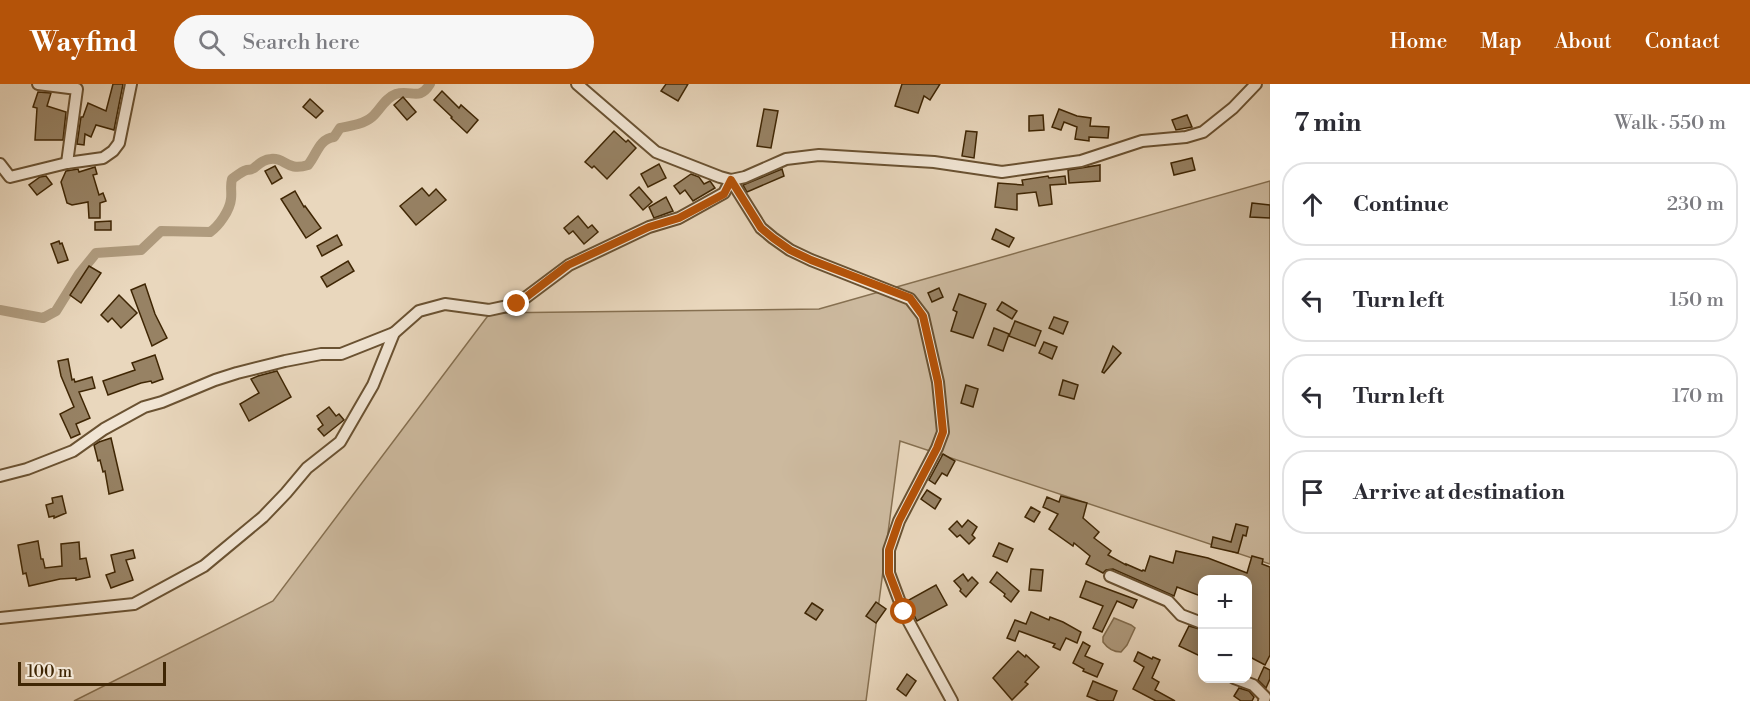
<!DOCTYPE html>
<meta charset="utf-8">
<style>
:root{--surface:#fff;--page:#f7f7f7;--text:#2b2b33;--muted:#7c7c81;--line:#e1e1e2;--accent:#b45309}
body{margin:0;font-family:"Libre Bodoni",serif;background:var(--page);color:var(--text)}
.controls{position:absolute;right:18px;bottom:18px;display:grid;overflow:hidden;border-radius:12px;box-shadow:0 3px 15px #0003}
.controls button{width:54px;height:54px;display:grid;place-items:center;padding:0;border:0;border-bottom:2px solid var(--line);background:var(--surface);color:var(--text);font:30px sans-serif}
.scale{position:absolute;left:18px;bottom:15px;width:148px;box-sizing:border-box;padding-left:6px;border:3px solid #3f2604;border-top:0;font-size:16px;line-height:21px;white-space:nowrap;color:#3f2604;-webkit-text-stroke:4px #f1e5d4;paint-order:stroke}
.stop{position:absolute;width:18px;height:18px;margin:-14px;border:4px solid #b45309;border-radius:50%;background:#fff}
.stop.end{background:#b45309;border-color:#fff;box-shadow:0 2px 6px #0008}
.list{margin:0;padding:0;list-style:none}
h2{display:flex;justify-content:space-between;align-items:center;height:78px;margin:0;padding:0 24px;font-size:26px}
h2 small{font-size:20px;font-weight:400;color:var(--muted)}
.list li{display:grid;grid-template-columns:39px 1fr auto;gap:18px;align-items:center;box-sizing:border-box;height:84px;margin:0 12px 12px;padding:0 12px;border:2px solid var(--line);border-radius:24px}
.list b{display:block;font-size:22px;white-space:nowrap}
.list em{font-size:20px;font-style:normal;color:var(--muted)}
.icon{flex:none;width:33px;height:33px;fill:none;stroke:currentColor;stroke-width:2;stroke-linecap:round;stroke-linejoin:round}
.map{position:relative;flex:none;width:1270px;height:617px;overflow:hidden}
header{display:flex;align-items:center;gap:36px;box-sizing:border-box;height:84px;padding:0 30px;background:var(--accent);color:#fff}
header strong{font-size:28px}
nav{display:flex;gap:33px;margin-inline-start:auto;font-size:21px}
.search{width:420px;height:54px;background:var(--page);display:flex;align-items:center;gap:15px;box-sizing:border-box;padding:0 21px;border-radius:33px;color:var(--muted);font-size:22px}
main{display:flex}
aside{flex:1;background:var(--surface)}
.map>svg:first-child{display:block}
.green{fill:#ccb99e;stroke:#867051;stroke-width:1.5}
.water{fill:#af9b7e;stroke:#826c4d;stroke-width:1.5}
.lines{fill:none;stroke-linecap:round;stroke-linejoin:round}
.canal{stroke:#af9b7e;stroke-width:10}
.building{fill:#978264;stroke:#3f2604;stroke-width:1.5}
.street-casing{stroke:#6a5232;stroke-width:14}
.street{stroke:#f1e5d4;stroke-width:10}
.route{stroke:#b45309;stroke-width:8}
</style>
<header>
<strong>Wayfind</strong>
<div class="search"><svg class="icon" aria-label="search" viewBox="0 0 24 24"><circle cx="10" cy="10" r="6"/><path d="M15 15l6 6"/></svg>Search here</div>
<nav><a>Home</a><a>Map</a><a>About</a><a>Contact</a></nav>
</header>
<main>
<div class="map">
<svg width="1270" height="617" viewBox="0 0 1270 617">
<rect width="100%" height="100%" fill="#e9d7bd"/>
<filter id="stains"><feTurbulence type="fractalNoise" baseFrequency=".00333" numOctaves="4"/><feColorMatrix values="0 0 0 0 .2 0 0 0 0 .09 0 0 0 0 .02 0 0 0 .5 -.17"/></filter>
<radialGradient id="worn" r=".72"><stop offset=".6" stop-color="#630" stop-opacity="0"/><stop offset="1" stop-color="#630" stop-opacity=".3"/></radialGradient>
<polygon class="green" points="1270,97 1270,480 900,357 866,617 74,617 273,517 490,229 819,225"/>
<path class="water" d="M 1114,534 L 1131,541 L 1135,544 L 1127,561 L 1121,568 C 1113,568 1108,565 1103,558 L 1103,553 Z"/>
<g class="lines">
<path class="canal" d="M 0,226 L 43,234 L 56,227 L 79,190 L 96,169 L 141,166 L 161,147 L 210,148 C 219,142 230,126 231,115 C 232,108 230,102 232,95 C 236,92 240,89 244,87 C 252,84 247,88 254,84 C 259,80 264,75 271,75 C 285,73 287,88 308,81 C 317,70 319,55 334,53 L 340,44 C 351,42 364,40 372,33 C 380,26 385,14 396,10 C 411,5 419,18 430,0"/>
</g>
<g class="building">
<polygon points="113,0 123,0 114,46 96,41 91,53 85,50 84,61 77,60 81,33 83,33 88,19 106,27"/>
<polygon points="666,0 688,0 678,17 661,7"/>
<polygon points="902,0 940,0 930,16 924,12 918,29 895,22"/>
<polygon points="442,7 459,24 461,21 478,36 467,49 451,34 452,33 434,16"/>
<polygon points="38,8 51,9 47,22 66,28 63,56 35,56 37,24 33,23"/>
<polygon points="403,13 416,28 407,36 394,21"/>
<polygon points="310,15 323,27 316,34 303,23"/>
<polygon points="764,25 778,27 771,64 757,62"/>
<polygon points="1059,25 1077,32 1091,34 1090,42 1109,43 1108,54 1089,53 1089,57 1075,55 1077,43 1064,38 1061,46 1052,43"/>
<polygon points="1043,31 1044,46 1029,47 1029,32"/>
<polygon points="1187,31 1192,43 1176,46 1172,36"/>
<polygon points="614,47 626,58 628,56 636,64 607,95 594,82 592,84 585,78"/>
<polygon points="966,47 977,48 974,74 962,72"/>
<polygon points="1192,74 1195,86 1174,91 1171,79"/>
<polygon points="659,80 666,94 648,103 641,90"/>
<polygon points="1100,81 1100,97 1069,99 1068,86"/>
<polygon points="275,82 282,94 272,100 265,87"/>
<polygon points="95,83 97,90 93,91 99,111 103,109 106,117 100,119 100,134 89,134 88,118 72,121 67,119 61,98 66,87 78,85 79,88"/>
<polygon points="782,85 784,92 747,108 743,101"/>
<polygon points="691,90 699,93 704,100 710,97 715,104 693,117 685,106 680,110 674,102"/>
<polygon points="46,92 52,100 37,111 29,101 40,93"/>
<polygon points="1048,92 1049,94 1065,92 1066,100 1050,101 1052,120 1039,122 1036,108 1017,110 1017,126 995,123 998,99 1023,101 1022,96"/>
<polygon points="639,103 652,118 643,126 630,111"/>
<polygon points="422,104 429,112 436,105 446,116 416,141 400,122"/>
<polygon points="295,107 304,123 305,122 321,144 306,154 281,115"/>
<polygon points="666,113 673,127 654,134 649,123"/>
<polygon points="1252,119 1270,121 1270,134 1250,133"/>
<polygon points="578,132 588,144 592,141 598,148 584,160 573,147 569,150 564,144"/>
<polygon points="111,137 111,146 95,146 95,138"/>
<polygon points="996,145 1014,154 1009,163 992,155"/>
<polygon points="337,151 342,161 322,172 317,162"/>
<polygon points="59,157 60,160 62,159 68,176 58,179 51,160"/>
<polygon points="348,177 354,187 327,203 321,193"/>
<polygon points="89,182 101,189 81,219 70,211"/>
<polygon points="145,200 155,230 167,254 152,262 131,206"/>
<polygon points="939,204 943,213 932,218 928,209"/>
<polygon points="959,210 986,220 973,254 951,247 957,228 953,226"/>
<polygon points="119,211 137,229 121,244 112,234 108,238 101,231"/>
<polygon points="1002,218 1017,227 1012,235 997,226"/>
<polygon points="1054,233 1068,238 1063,250 1049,244"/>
<polygon points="1015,237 1041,247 1035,262 1009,252"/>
<polygon points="994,244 1009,250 1003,267 988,261"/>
<polygon points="1044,258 1057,263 1052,275 1039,269"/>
<polygon points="1113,262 1121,269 1104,289 1102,288"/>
<polygon points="155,271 163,295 152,299 151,297 141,299 108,311 103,297 135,286 132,279"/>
<polygon points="68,275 72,296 74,295 75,298 92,293 95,304 79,308 90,334 76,340 80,350 71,354 60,330 74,323 61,292 58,277"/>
<polygon points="277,287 291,313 249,337 240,320 259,309 251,295 258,292"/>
<polygon points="1063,296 1078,301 1074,315 1059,311"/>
<polygon points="966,301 978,305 973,323 961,319"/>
<polygon points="329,323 336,332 339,330 344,336 324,352 318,345 323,341 317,332"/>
<polygon points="111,354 123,406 109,410 105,387 103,388 100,376 98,377 94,361 99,358"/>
<polygon points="943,370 955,377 947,392 942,389 935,400 929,396"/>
<polygon points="927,406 941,415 935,425 921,415"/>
<polygon points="62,412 66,429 54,434 54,432 49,433 46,421 53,419 52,414"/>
<polygon points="1061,412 1087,419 1083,434 1099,448 1094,454 1111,467 1108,471 1126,481 1126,480 1142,487 1143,486 1145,487 1150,472 1173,479 1176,467 1208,474 1247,489 1252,472 1263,475 1262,480 1270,483 1270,571 1265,581 1248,572 1248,495 1203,495 1203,513 1177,503 1174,512 1113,485 1106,486 1103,489 1086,480 1090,472 1074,459 1073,462 1049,445 1058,430 1043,423 1047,413 1059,418"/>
<polygon points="1031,423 1040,428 1034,438 1025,433"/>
<polygon points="968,436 977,443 972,451 975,454 969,460 960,451 957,453 949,445 957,437 962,443"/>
<polygon points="1236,440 1248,443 1246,452 1243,451 1238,469 1211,463 1213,453 1231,458"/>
<polygon points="38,457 41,475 43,475 45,484 62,482 61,460 79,458 80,475 86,474 90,493 76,496 76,494 60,495 29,502 26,489 23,490 18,461"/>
<polygon points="999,459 1013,465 1007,478 993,472"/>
<polygon points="133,466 135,474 126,476 133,496 111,504 106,491 115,488 111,471"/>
<polygon points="1031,485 1043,486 1041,507 1029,506"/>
<polygon points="997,488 1019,507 1011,518 1004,512 1005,510 990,498"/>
<polygon points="963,490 968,497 972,493 978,499 966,513 960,507 961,505 954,497"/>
<polygon points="1086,497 1137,516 1133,524 1117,517 1102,548 1093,544 1103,522 1080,513"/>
<polygon points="936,501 947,521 917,537 907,517"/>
<polygon points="876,518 886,525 876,539 866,532"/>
<polygon points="812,519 823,526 816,536 805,529"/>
<polygon points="1031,528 1049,536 1050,533 1063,538 1081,548 1077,559 1066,554 1060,566 1053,563 1055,560 1019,547 1015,557 1007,554 1015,536 1026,540"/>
<polygon points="1189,542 1203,546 1203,566 1200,572 1179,562"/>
<polygon points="1083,558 1090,562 1085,572 1103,580 1097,593 1083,587 1084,585 1073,579"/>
<polygon points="1018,567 1025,573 1026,571 1039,583 1025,598 1028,600 1012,616 993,594"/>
<polygon points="1138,568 1152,575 1153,573 1160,576 1152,594 1159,598 1155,606 1175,617 1156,617 1133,605 1144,583 1134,577"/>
<polygon points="1264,583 1270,586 1270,595 1266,604 1258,596"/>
<polygon points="907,590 916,597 906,612 897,605"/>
<polygon points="1093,597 1117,607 1113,617 1099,617 1087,612"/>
<polygon points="1239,604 1249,607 1254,613 1252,617 1241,617 1234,612"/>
</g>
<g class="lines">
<defs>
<g id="street">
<polyline points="38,0 77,5 67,79"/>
<polyline points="577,0 656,68 720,93 731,96 745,93 786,75 819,71 934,78 1002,88 1081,77 1142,57 1186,53 1203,48 1233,24 1256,0"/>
<polyline points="0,80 10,93 67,79 103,74 113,67 119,59 131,0"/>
<polyline points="731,96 761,144 773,154 790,166 811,176 910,215 923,232 938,298 943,348 937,364 899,437 889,466 889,489 904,529 952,617"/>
<polyline points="0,392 27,385 73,367 104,345 144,323 162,318 215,296 237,289 285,277 321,270 341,270 394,249"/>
<polyline points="1110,492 1168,517 1181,531 1202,539"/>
<polyline points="0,534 134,520 204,482 263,433 286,409 307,384 340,358 373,301 394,249 419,227 445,220 489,226 517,220 569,181 649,143 679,134 724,109 731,96"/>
<polyline points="1234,594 1253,601 1265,613 1264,617"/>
</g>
</defs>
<use href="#street" class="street-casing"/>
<use href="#street" class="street"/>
</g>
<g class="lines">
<polyline class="route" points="517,220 568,181 649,143 679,134 724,110 731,96 761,144 773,154 790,166 811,176 910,214 923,232 938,298 943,348 937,364 899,437 889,466 889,489 904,528"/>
</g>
<rect width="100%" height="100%" filter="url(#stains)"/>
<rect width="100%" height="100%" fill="url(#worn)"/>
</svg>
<div class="controls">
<button>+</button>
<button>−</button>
</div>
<div class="scale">100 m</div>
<div class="stop" style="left:904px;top:528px"></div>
<div class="stop end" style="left:517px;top:220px"></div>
</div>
<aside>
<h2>7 min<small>Walk · 550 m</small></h2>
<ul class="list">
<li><svg class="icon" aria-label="ahead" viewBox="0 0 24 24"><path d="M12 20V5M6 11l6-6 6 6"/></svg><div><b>Continue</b></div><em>230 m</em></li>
<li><svg class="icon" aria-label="left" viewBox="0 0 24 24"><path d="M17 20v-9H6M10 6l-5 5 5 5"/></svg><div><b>Turn left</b></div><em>150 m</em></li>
<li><svg class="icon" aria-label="left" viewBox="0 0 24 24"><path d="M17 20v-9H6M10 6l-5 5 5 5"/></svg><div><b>Turn left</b></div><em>170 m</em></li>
<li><svg class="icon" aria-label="arrive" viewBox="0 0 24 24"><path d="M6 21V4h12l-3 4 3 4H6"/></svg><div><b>Arrive at destination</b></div></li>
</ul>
</aside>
</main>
